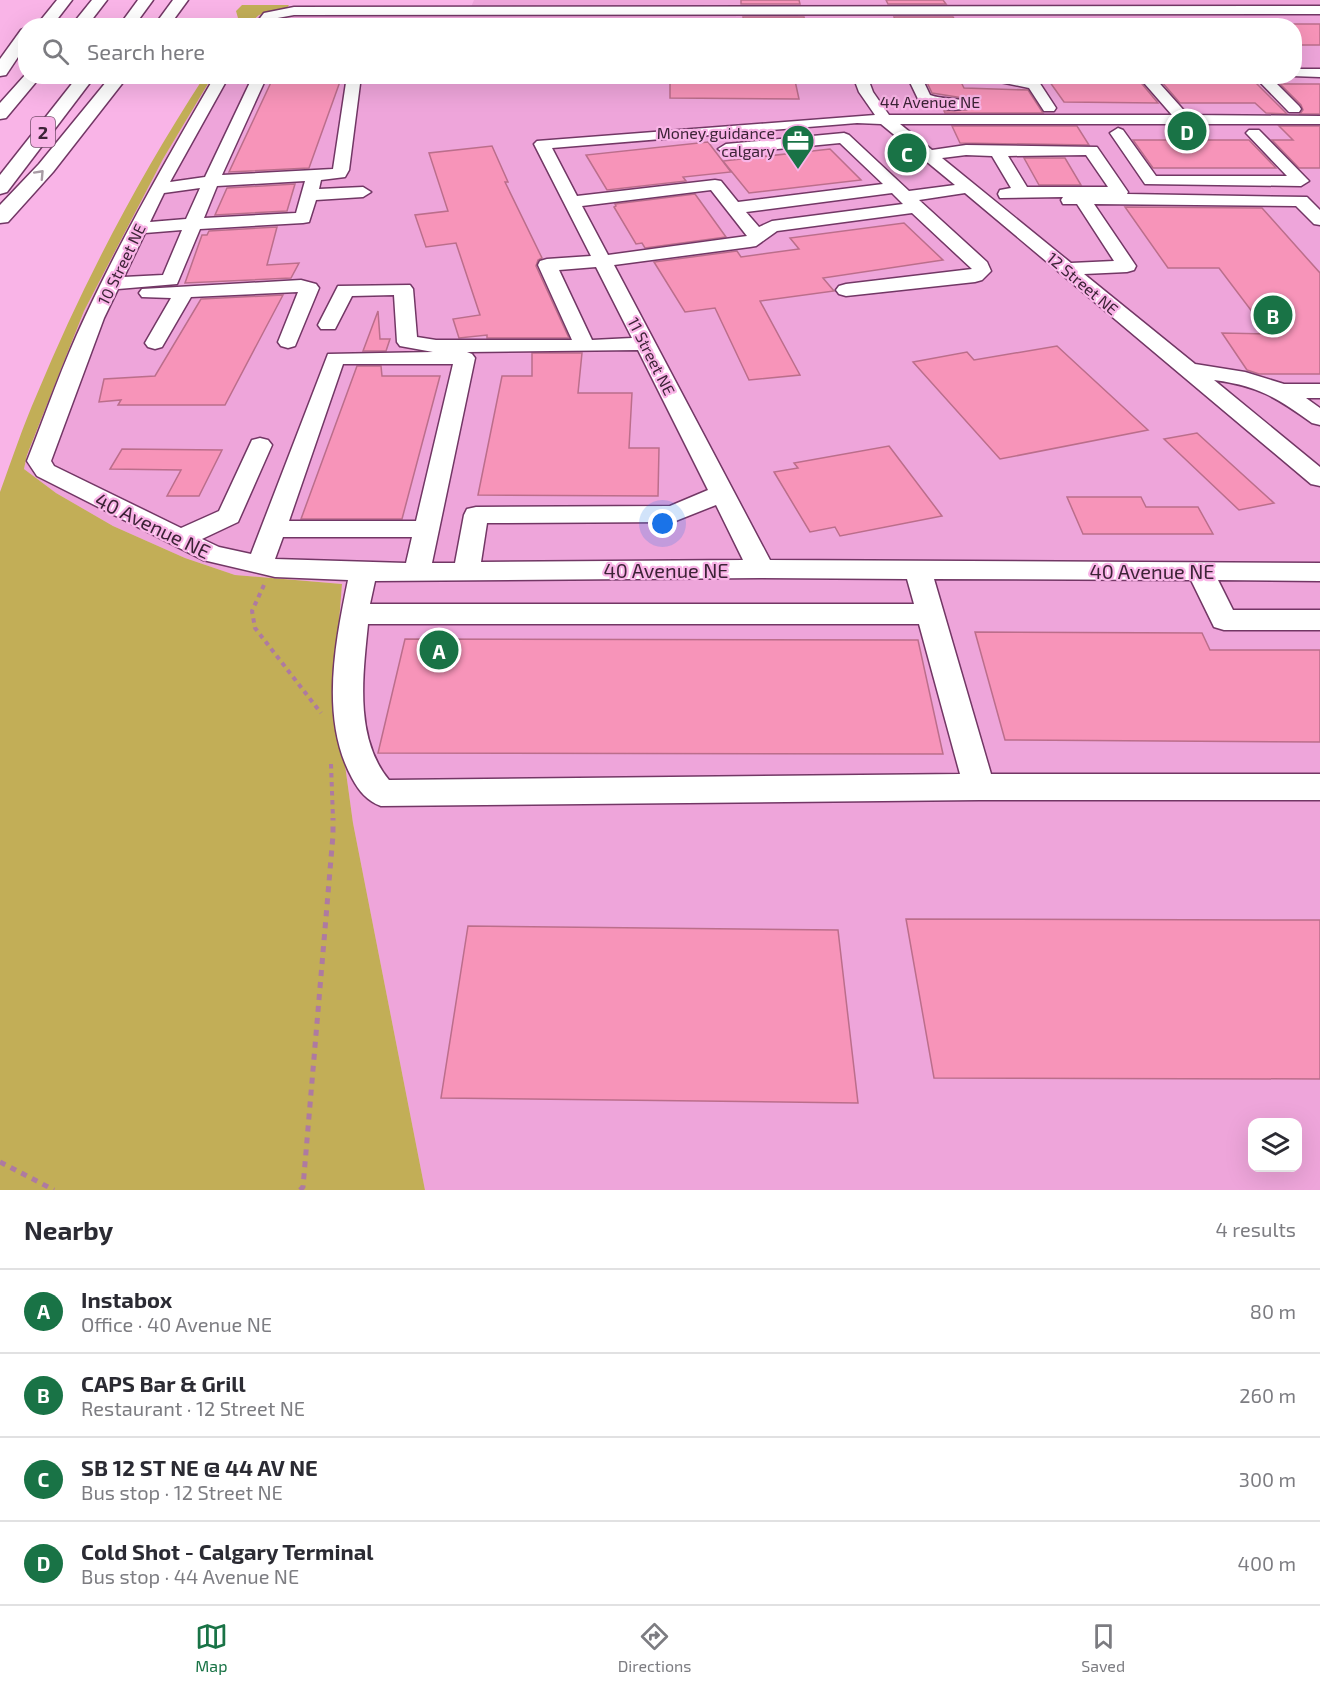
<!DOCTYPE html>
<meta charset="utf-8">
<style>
:root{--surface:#fff;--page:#f7f7f7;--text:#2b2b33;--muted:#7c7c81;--line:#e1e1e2;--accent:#197346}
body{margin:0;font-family:"Exo 2",sans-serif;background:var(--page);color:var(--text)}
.controls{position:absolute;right:18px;bottom:18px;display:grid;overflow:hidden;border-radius:12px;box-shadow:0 6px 24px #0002}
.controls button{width:54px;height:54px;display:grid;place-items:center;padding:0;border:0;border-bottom:2px solid var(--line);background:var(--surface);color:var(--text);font:30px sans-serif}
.you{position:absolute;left:663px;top:524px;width:21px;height:21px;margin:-15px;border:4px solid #fff;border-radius:50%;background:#1a73e8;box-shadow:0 0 0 9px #1a73e833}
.badge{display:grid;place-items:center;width:39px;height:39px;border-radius:50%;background:var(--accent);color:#fff;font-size:20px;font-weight:700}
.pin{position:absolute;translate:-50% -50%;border:3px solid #fff;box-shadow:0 2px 6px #0006}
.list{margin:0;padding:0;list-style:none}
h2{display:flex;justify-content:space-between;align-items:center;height:78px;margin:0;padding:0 24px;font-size:26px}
h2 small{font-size:20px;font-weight:400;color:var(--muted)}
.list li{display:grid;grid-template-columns:39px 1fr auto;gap:18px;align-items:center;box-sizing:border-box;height:84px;padding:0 24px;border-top:2px solid var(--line)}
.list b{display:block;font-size:22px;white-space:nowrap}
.list p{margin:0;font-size:20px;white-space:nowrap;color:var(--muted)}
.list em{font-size:20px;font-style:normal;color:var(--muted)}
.icon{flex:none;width:33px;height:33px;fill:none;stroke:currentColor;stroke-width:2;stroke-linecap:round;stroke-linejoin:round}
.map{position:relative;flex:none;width:1320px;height:1190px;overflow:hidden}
.search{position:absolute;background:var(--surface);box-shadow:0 6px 24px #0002;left:18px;right:18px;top:18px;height:66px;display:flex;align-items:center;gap:15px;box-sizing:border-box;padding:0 21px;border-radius:24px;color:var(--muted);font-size:22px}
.sheet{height:414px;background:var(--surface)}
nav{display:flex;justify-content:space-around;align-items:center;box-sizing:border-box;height:84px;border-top:2px solid var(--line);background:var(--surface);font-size:16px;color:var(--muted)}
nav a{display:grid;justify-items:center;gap:3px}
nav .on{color:var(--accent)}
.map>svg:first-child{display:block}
.built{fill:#eea5da;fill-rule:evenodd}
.green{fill:#c2ae57}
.building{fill:#f794b9;stroke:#bb6e8b;stroke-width:1.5}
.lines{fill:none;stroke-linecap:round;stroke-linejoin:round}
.minor-casing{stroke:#723765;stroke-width:3}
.highway-casing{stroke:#723765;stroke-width:3}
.path-far1{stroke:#ae7aa1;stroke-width:4;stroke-dasharray:4.5 4.5;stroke-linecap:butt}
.path{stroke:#ae7aa1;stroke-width:5;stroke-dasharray:6 6;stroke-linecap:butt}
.minor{fill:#fff;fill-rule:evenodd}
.highway{fill:#fff;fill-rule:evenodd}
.oneway{stroke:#a89ca5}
.labels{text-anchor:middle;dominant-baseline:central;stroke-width:4.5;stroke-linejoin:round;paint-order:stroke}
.far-street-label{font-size:16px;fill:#3d2337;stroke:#f9b4e7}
.far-poi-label{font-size:16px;fill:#3d2337;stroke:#f9b4e7;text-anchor:end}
.shield{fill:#f9b4e7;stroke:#754e6c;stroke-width:1.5}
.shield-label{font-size:18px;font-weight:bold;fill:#3d2337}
.street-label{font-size:20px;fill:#3d2337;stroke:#f9b4e7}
</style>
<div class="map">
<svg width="1320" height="1190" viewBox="0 0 1320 1190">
<rect width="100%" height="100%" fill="#f9b4e7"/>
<path class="built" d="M 474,0 L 1320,0 L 1320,1190 L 425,1190 L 353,823 L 334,685 L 342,584 L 235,575 L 185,558 L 113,526 L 56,493 L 24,469 L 27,455 L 84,311 L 163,159 L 212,77 L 1294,76 L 1294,26 L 248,25 L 259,15 L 286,9 L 468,14 ZM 1252,1122 L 1298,1122 L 1298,1168 L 1252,1168 Z"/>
<g class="green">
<polygon points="242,5 289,5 286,9 259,15 248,25 240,25 236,11"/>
<path d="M 204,77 L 212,77 L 163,159 L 84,311 L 27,455 L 24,469 L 56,493 L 113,526 L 185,558 L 235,575 L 342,584 L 334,685 L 353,823 L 425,1190 L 0,1190 L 0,492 C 12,459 23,426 37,394 C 83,283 139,177 204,77 Z"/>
</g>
<g class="building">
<polygon points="741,0 799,0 800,4 741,4"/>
<polygon points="886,0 943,0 946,4 888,4"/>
<polygon points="743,17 804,17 806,26 744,26"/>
<polygon points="894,17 953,17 959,26 898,26"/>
<rect x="1294" y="24" width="26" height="21"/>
<polygon points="274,76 342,76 309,168 229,172"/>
<polygon points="670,76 794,76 799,99 670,98"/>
<polygon points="924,76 958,76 964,88 1028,90 1043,113 945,113 944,111 967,110 973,103 963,98 932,93"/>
<polygon points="1047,78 1137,78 1158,103 1064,102"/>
<polygon points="1161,81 1254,81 1287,114 1266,113 1255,103 1180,103"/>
<polygon points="1280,84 1320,84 1320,114 1300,114 1303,110 1301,105"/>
<polygon points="952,126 1077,126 1089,145 960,143"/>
<polygon points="1279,126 1320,126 1320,168 1299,168 1272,140 1293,140"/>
<polygon points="1133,140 1249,140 1276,168 1153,168"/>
<polygon points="708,142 731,172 683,177 686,181 607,190 586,155"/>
<polygon points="492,146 508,182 505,182 542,258 538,260 536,266 569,338 487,338 487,335 459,338 453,319 480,315 456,243 426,247 415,215 448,211 429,153"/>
<polygon points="830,149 861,180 749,193 723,161"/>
<polygon points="1024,158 1065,158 1081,185 1039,185"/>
<polygon points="295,184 287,211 215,215 227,188"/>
<polygon points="695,194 726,237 645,248 642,243 636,244 614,207 616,206 615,204"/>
<polygon points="1125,207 1262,208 1320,273 1320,374 1259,374 1247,370 1222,333 1269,334 1219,268 1168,268"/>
<polygon points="904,223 943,260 823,278 834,291 760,301 800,375 749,380 715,308 685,312 654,262 737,251 741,257 799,249 790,238"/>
<polygon points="277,227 267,265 299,263 291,278 185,283 202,235 207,235 209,231"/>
<polygon points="283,295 225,405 118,405 121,400 99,402 104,379 155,376 201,299"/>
<polygon points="378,311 380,339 390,339 386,351 363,351"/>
<polygon points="1057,346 1148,430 1000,459 913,362 967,352 974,360"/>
<polygon points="532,353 582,353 578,393 632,393 629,448 659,448 658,496 478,495 502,376 532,376"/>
<polygon points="357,366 381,366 382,376 440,376 402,519 301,519"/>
<polygon points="1197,433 1274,503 1239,510 1164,439"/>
<polygon points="889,446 942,516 840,536 835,527 810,532 774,472 798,468 794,463"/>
<polygon points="122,449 222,450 199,496 167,496 181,470 110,469"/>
<polygon points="1067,497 1141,497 1146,507 1198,507 1213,534 1083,534"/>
<polygon points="975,632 1202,633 1210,650 1320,650 1320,742 1005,740"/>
<polygon points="405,639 918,640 943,754 378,753"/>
<polygon points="906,919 1320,920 1320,1079 934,1078"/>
<polygon points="468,926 838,930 858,1103 441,1098"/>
</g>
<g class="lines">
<defs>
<g id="minor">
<polygon points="1320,6 1320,14 294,15 272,19 267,26 254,26 264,13 294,7"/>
<polygon points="1294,69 1320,69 1320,77 1292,76 1294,76"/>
<path d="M 215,76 L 229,76 L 170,182 L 205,177 L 253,76 L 267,76 L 222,175 L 333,169 L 347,76 L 361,76 L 349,170 L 345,177 L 321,180 L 319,189 L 363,187 L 371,192 L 363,197 L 316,200 L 309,222 L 303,223 L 200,229 L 177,284 L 118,289 L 104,318 L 51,461 L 54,466 L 181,528 L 219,511 L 252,440 L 260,438 L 268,440 L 272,445 L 238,522 L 202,539 L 219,547 L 251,554 L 328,354 L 433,352 L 400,346 L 397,342 L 394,295 L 352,296 L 335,329 L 321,329 L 318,325 L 338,286 L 410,285 L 413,289 L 417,337 L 436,340 L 572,340 L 538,265 L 540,261 L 547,259 L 591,256 L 534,144 L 537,141 L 875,115 L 859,92 L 853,76 L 867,76 L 873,92 L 889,115 L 1172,115 L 1138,76 L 1153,76 L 1188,115 L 1320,116 L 1320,124 L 900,124 L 932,150 L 966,145 L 1097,147 L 1128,192 L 1127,194 L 1307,197 L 1320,210 L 1320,225 L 1314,224 L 1296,206 L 1094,204 L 1136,266 L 1134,270 L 1127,272 L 1084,274 L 1195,364 L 1245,372 L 1284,384 L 1320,384 L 1320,398 L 1306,398 L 1320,408 L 1320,425 L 1312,423 C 1276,397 1258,386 1214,380 L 1320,467 L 1320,486 L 1311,484 L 965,193 L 919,200 L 987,262 L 991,271 L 982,280 L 975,282 L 846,296 L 839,294 L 836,290 L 839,286 L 846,284 L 972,269 L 912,213 L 777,231 L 756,246 L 750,247 L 614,265 L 770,560 L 1320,563 L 1320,581 L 1218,580 L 1233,610 L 1320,610 L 1320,630 L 1224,630 L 1214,627 L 1191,580 L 934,579 L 991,774 L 1320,774 L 1320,800 L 979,800 L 381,806 C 367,801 359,791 352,778 C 320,719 335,643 348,580 L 275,577 L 203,560 L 37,476 L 27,461 C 46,413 63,363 85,317 C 123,235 169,155 215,76 ZM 857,123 L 881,124 L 955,185 L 909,191 L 849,135 L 844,133 L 726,144 L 718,149 L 726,154 L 840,143 L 883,184 L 738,202 L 721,181 L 715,180 L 577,196 L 552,148 ZM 966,155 L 992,156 L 1011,188 L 1000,190 L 998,194 L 1000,198 L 1063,197 L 1061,200 L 1063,204 L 1077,204 L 1114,261 L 1071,263 L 942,158 ZM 1086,155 L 1108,187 L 1027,187 L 1008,156 ZM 305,181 L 296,213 L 204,218 L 217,186 ZM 200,188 L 186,219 L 150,222 L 164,193 ZM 711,190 L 747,236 L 608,255 L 582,206 ZM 892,193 L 903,204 L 772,221 L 759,227 L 746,212 ZM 182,230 L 163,275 L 124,277 L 145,233 ZM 596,267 L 632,338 L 592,340 L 559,270 ZM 638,350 L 708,490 L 670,506 L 476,507 L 467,509 L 464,515 L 455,563 L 432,563 L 475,358 L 472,354 L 467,352 ZM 343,364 L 453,364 L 416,521 L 289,521 ZM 716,505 L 743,560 L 481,562 L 487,523 L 673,522 ZM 283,537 L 412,537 L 406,563 L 275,559 ZM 761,578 L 907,579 L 914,604 L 370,604 L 375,581 ZM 368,624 L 919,624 L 960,774 L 389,780 C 354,738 363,675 368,624 Z"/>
<path d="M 907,76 L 921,76 L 930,95 C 942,100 963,97 971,104 C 959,116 933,106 919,101 Z"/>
<polygon points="983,76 1013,76 1039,82 1056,108 1054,111 1044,111 1029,88 985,79"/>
<polygon points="1254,76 1269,76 1299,106 1301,109 1299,112 1289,112"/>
<polygon points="1118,128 1123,130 1156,176 1287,176 1246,133 1249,130 1259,130 1309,181 1301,186 1145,184 1110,133"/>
<polygon points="301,280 316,284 319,288 295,346 288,348 281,346 278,342 298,292 191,297 162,347 155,349 148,347 145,343 171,298 142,297 139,293 142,289"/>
</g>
<g id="highway">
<polygon points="57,0 72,0 52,26 36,26"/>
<polygon points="92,0 107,0 87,26 71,26"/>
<polygon points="138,0 153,0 134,26 119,26"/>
<polygon points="173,0 188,0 169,26 154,26"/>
<polygon points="26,28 26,45 6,75 0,76 0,59 21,30"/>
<polygon points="26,74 26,76 41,76 6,118 0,119 0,103"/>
<polygon points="78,76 95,76 7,192 0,194 0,175"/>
<polygon points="111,76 128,76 53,172 8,222 0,223 0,205 39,164"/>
</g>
</defs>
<use href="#minor" class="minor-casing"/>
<use href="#highway" class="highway-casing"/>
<g class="path-far1">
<polyline points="264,585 252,611 255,628 321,713"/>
<polyline points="331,764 333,819"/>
</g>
<g class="path">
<polyline points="0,1162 54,1190"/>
<polyline points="300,1190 303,1187 333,835 333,818"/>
</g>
<use href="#minor" class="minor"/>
<use href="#highway" class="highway"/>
</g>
<defs><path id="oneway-chevron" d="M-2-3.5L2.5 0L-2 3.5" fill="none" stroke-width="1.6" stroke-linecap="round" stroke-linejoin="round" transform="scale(1.5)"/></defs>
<use class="oneway" href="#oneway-chevron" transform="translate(40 174) rotate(-47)"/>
<defs>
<symbol id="office-pin" viewBox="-11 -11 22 30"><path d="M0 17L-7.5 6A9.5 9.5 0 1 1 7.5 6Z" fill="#197346" stroke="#f9b4e7"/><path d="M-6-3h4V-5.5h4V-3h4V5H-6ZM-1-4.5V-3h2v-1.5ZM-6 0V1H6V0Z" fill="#fff"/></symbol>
</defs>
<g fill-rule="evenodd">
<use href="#office-pin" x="779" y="122" width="38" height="52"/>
</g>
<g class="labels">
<g class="far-street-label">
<text x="930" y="101">44 Avenue NE</text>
<text transform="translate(121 264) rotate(-64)">10 Street NE</text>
<text transform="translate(1083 283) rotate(40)">12 Street NE</text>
<text transform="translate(652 356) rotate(63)">11 Street NE</text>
</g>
<g class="far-poi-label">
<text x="775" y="132">Money guidance<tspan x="775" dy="18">calgary</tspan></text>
</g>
<rect class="shield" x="31" y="117" width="24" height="30" rx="4.5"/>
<g class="shield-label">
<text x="43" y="132">2</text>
</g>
<g class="street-label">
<text transform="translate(153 525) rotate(26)">40 Avenue NE</text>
<text x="666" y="570">40 Avenue NE</text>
<text x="1152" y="571">40 Avenue NE</text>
</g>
</g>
</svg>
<div class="controls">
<button><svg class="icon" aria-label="layers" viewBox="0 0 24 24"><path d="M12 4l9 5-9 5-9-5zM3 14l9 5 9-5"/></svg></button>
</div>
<div class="you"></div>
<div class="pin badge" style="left:439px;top:650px">A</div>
<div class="pin badge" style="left:1273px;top:315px">B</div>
<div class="pin badge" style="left:907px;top:153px">C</div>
<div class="pin badge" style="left:1187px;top:131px">D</div>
<div class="search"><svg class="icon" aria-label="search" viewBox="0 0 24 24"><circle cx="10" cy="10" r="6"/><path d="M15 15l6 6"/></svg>Search here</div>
</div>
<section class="sheet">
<h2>Nearby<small>4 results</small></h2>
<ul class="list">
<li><span class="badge">A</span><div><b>Instabox</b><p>Office · 40 Avenue NE</p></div><em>80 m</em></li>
<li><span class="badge">B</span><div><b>CAPS Bar &amp; Grill</b><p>Restaurant · 12 Street NE</p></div><em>260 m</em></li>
<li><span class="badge">C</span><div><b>SB 12 ST NE @ 44 AV NE</b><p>Bus stop · 12 Street NE</p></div><em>300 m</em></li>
<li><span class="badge">D</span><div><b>Cold Shot - Calgary Terminal</b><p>Bus stop · 44 Avenue NE</p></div><em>400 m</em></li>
</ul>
</section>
<nav>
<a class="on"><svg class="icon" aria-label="map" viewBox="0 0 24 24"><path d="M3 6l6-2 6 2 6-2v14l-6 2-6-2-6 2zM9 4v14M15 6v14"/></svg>Map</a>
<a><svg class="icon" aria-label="directions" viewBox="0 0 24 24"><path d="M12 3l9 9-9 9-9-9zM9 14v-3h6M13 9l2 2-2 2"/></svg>Directions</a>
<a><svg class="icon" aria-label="saved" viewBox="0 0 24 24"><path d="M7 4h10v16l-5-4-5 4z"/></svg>Saved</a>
</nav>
